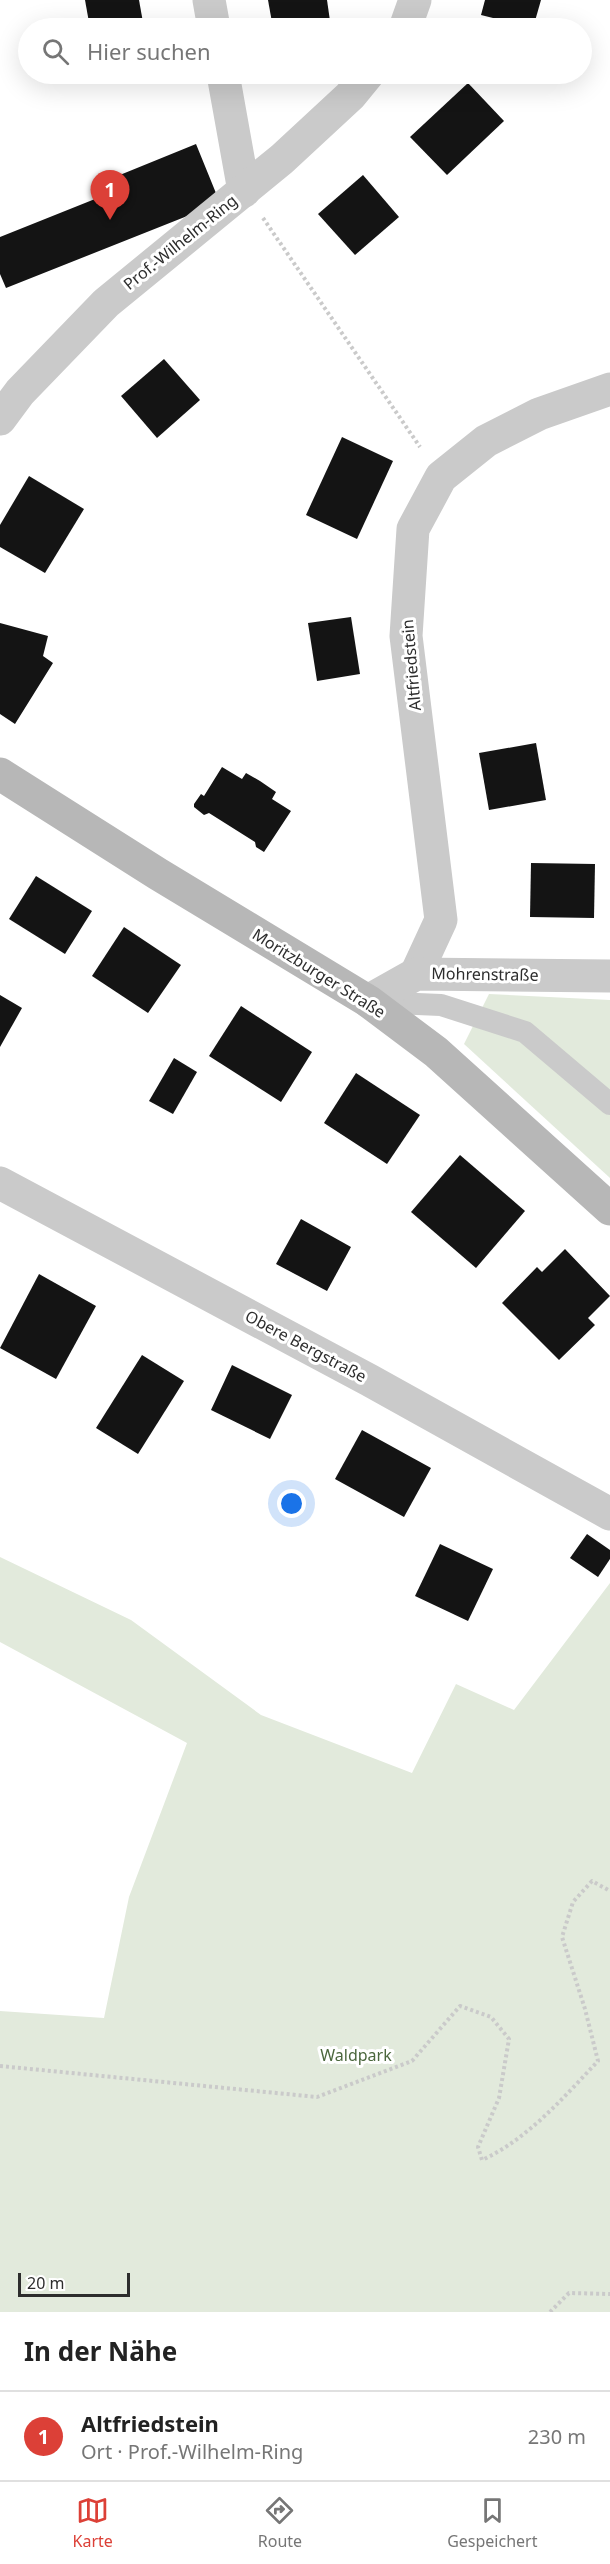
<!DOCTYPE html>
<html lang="de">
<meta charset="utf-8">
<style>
:root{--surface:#fff;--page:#f6f6f6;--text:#222;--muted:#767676;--line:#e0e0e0;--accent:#dc4037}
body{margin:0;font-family:"Noto Sans",sans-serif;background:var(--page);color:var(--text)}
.scale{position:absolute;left:18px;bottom:15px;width:112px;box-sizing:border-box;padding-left:6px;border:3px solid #2d2d2d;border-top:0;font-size:16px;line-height:21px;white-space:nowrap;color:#2d2d2d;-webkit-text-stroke:4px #fff;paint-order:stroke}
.you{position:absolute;left:292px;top:1504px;width:21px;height:21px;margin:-15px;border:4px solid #fff;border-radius:50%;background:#1a73e8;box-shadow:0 0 0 9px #1a73e833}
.badge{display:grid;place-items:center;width:39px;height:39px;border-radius:50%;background:var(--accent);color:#fff;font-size:20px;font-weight:700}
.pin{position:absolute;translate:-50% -50px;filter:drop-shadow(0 2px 3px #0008)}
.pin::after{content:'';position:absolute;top:32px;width:21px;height:18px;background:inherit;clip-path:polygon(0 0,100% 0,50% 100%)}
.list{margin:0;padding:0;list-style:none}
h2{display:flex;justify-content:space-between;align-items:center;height:78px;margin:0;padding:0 24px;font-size:26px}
h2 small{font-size:20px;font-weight:400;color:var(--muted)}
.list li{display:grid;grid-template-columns:39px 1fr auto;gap:18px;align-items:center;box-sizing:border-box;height:90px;padding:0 24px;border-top:2px solid var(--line)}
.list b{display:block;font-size:22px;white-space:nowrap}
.list p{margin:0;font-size:20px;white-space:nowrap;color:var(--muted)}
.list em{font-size:20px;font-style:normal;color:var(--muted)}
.icon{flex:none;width:33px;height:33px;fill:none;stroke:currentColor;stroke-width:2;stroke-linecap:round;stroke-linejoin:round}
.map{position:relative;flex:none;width:610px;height:2312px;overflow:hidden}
.search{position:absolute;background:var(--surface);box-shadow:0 6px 24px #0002;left:18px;right:18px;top:18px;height:66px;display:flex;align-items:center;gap:15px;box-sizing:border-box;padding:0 21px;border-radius:33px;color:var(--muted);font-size:22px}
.sheet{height:168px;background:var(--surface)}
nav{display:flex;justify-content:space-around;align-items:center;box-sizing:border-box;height:84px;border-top:2px solid var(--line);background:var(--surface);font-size:16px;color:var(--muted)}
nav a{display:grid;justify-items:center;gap:3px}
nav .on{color:var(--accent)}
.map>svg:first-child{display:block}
.green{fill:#e2eadc}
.building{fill:#141414}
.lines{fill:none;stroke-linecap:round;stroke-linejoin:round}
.path{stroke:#cacaca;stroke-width:4;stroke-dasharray:3 3;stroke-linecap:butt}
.lane{stroke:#cacaca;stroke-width:22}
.street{stroke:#cacaca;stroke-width:33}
.secondary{stroke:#b7b7b7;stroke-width:33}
.labels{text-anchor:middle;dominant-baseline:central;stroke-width:6;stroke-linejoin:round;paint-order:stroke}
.street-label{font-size:16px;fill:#2d2d2d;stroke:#fff}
.park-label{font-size:16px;fill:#4b673d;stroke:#fff}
</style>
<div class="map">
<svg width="610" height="2312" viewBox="0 0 610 2312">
<rect width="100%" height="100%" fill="#fff"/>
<g class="green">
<polygon points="489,994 610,1000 610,1178 464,1044"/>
<polygon points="0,1557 131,1620 261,1715 412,1773 456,1684 514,1710 610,1583 610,2312 0,2312 0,2011 104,2018 129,1897 187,1743 0,1642"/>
</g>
<g class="building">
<polygon points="85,0 139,0 144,28 90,28"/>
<polygon points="268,0 327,0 331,28 273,28"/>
<polygon points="485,0 541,0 533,28 481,15"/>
<polygon points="468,83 504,121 447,175 410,137"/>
<polygon points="196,144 220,203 6,288 0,274 0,237 115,191 110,179"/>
<polygon points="363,175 399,217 355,255 318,214"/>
<polygon points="164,359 200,400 157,438 121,396"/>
<polygon points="342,437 393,461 357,539 306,515"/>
<polygon points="29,476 84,509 45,573 0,547 0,525"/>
<polygon points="351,617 360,674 317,681 308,623"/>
<polygon points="0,623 48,636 43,656 53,663 15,724 0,714"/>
<polygon points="536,743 546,800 489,810 479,753"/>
<polygon points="222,767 242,779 246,773 260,781 276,792 272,799 291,811 264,852 256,847 255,842 209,813 204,815 194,807 194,804 201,794 204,796"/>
<polygon points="531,863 595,864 594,918 530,917"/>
<polygon points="36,876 92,911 65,954 9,919"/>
<polygon points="124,927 181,965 148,1013 92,976"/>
<polygon points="0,995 22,1008 0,1047"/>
<polygon points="241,1006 312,1052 281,1102 209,1056"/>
<polygon points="174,1058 197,1072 173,1114 149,1101"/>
<polygon points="356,1073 420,1115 387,1164 324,1123"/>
<polygon points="460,1155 525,1211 476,1268 411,1212"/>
<polygon points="301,1219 351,1247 327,1291 276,1264"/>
<polygon points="565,1249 610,1296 588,1318 595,1325 559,1360 502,1303 537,1267 542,1272"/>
<polygon points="39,1274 96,1306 56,1379 0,1348"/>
<polygon points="142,1355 184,1381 138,1454 96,1428"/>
<polygon points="232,1365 292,1395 270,1439 211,1410"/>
<polygon points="362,1430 431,1468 404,1517 335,1479"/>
<polygon points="587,1534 610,1550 610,1559 598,1577 570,1558"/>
<polygon points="440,1544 493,1569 468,1621 415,1596"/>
</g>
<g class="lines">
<g class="path">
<polyline points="263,218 420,447"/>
<path d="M 0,2066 L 317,2097 L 412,2061 L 460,2006 L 491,2017 L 509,2039 L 499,2098 L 478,2147 L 482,2160 C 528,2139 564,2097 598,2061 L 585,2009 L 562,1937 L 573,1902 L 592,1881 L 610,1891"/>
<polyline points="550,2312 569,2293 610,2294"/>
</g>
<polyline class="lane" points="369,1002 441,1005 525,1032 610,1104"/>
<g class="street">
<polyline points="209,0 214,28"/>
<polyline points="405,28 415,0"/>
<polyline points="223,74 244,191"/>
<polyline points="0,419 20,392 106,303 282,159 350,96 368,74"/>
<polyline points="416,974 441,920 406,636 413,529 441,477 486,441 539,414 610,389"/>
<polyline points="368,1001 416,974 610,976"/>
<polyline points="0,1183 369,1380 610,1514"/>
</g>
<polyline class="secondary" points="0,774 158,874 368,1001 436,1052 610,1209"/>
</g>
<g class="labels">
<g class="street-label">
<text transform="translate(180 242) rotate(-39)">Prof.-Wilhelm-Ring</text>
<text transform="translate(411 665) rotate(-95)">Altfriedstein</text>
<text transform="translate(319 973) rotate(32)">Moritzburger Straße</text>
<text transform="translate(485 974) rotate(1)">Mohrenstraße</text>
<text transform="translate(306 1346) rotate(28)">Obere Bergstraße</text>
</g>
<g class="park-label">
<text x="356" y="2055">Waldpark</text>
</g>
</g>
</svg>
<div class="scale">20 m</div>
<div class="you"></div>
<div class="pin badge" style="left:110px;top:220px">1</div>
<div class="search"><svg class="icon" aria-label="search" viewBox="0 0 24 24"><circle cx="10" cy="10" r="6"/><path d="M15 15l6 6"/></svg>Hier suchen</div>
</div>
<section class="sheet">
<h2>In der Nähe<small></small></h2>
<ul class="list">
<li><span class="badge">1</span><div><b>Altfriedstein</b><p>Ort · Prof.-Wilhelm-Ring</p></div><em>230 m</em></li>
</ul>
</section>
<nav>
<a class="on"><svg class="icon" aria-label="map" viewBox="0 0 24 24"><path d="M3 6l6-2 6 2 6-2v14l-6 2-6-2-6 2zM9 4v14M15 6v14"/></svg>Karte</a>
<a><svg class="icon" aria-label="directions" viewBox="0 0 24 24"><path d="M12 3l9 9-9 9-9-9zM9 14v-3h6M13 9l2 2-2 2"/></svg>Route</a>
<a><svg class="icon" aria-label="saved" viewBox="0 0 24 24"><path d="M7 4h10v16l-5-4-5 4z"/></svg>Gespeichert</a>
</nav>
